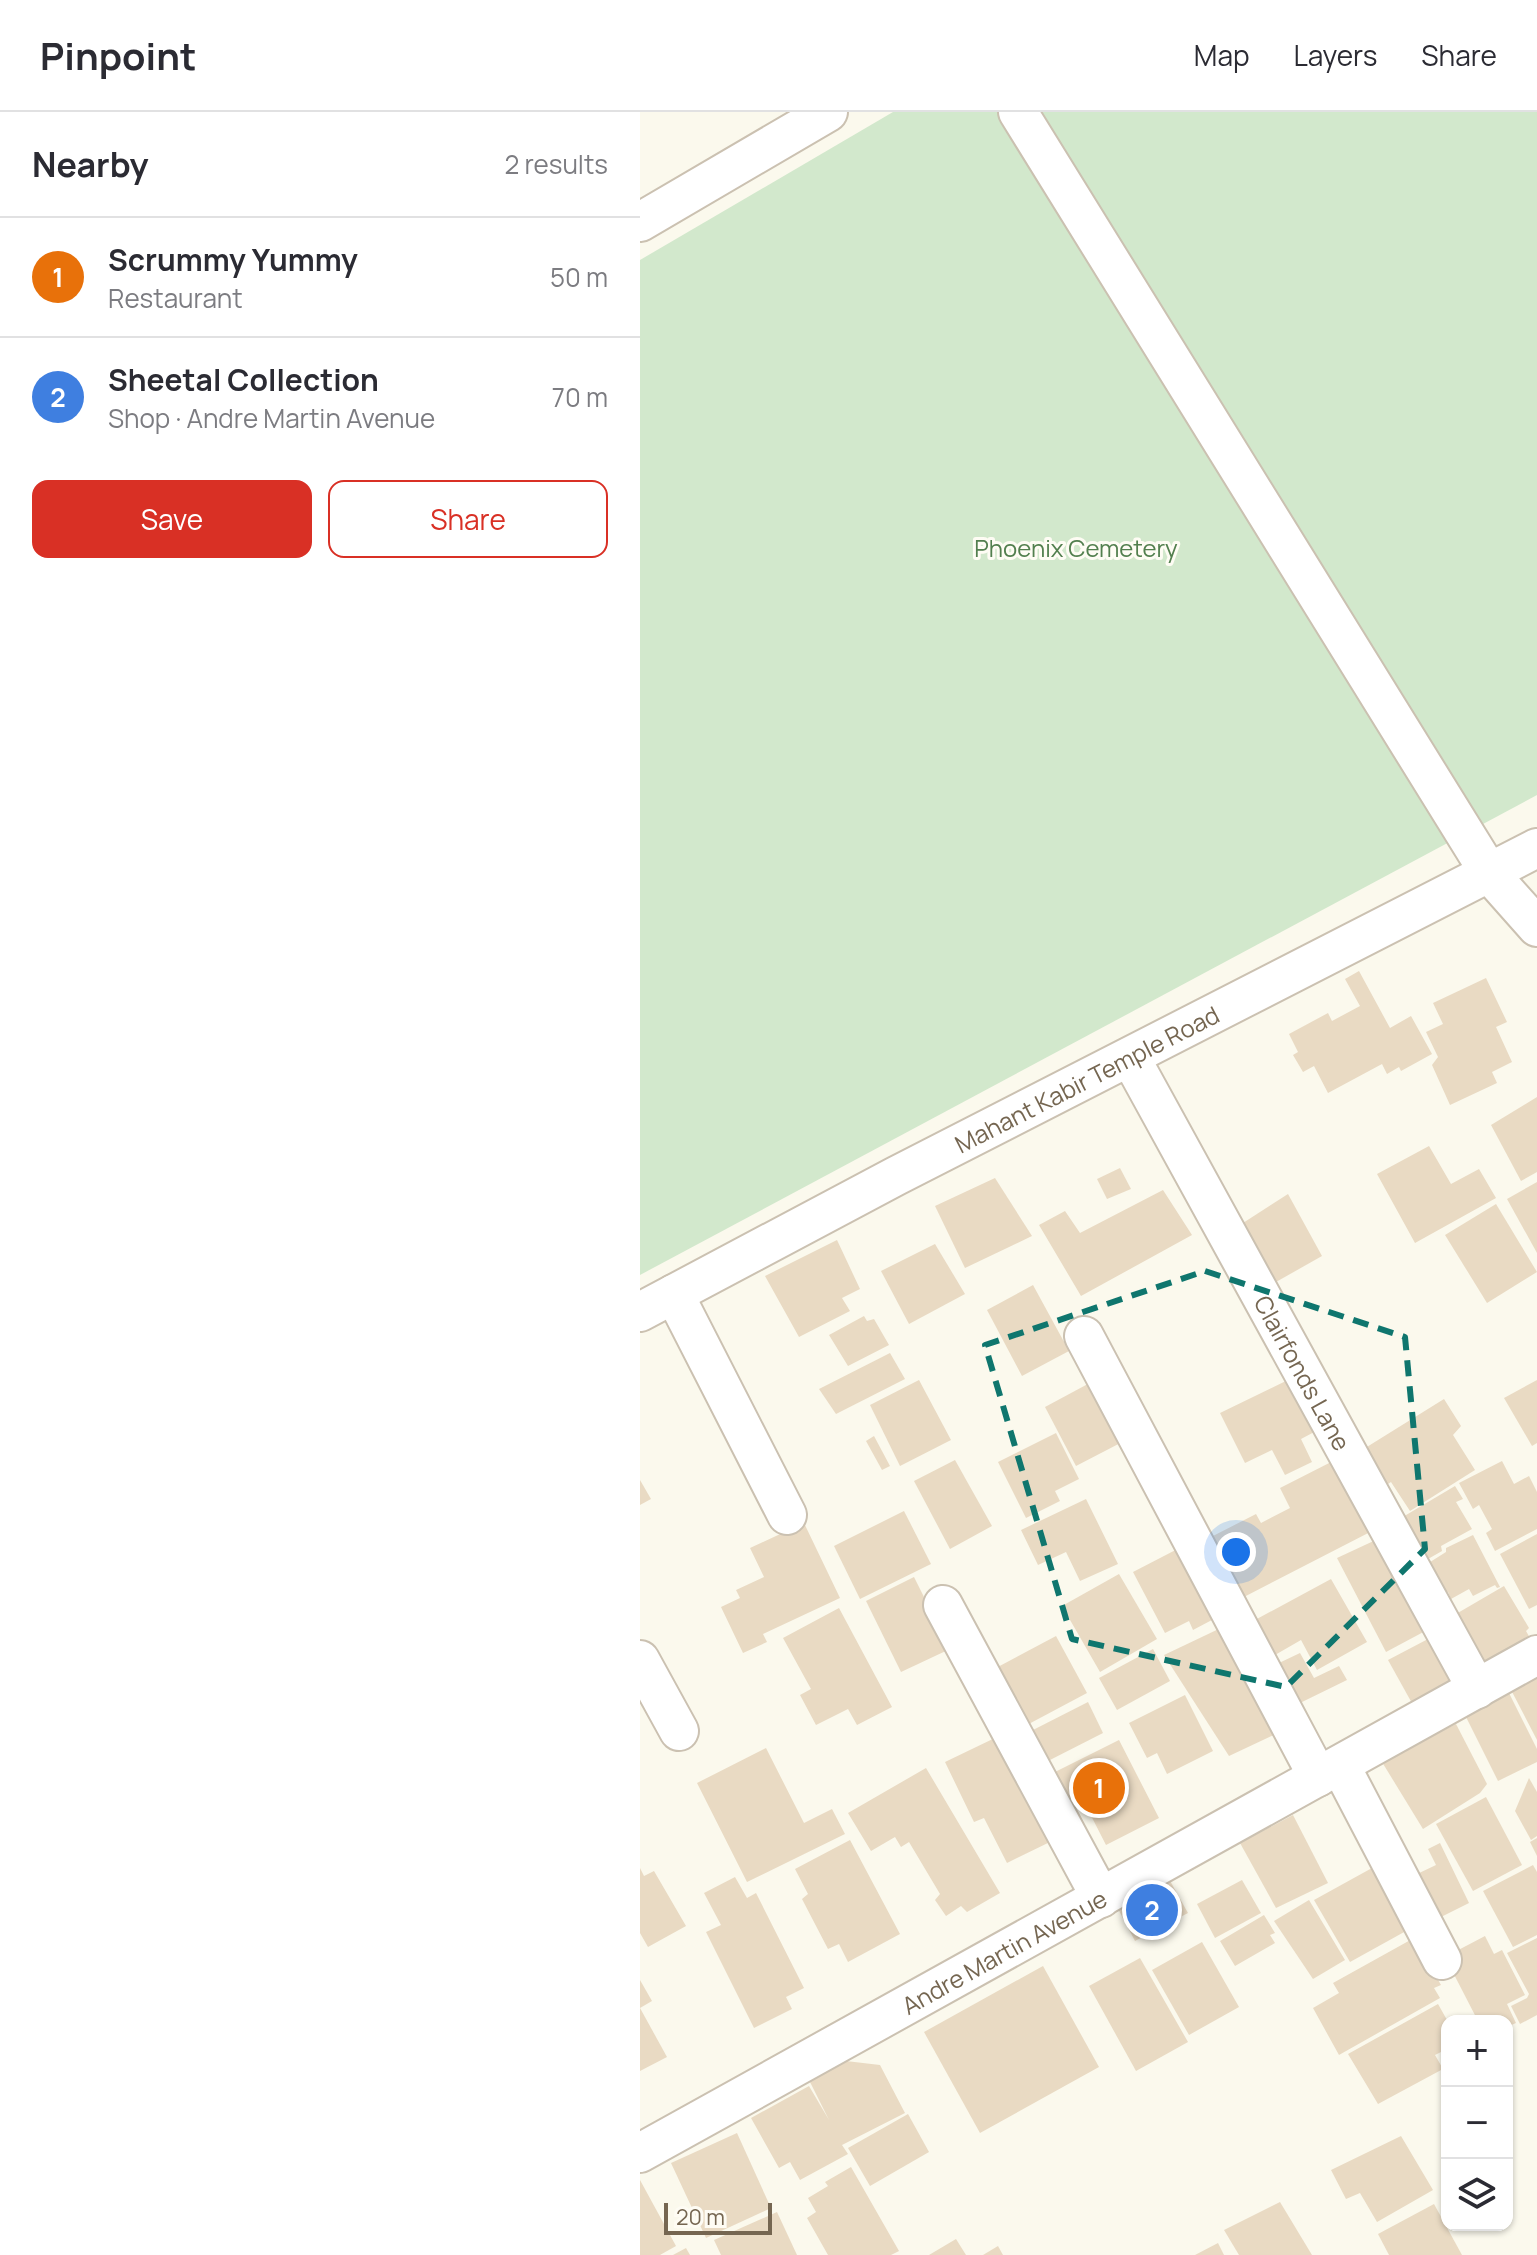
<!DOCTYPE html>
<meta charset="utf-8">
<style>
:root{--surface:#fff;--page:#f2f2f3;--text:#2b2b33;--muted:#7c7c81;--line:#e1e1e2;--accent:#d93025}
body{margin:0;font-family:Manrope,sans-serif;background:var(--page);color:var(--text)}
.controls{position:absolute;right:24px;bottom:24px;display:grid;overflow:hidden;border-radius:16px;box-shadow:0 2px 6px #0004}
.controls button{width:72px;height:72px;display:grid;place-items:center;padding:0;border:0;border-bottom:2px solid var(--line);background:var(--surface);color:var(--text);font:40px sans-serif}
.scale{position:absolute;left:24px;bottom:20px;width:108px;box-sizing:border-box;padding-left:8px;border:4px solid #756651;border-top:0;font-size:22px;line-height:28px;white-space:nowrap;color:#756651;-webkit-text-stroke:6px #fefcf4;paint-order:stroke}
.you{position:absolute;left:596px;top:1440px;width:28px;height:28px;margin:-20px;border:6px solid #fff;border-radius:50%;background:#1a73e8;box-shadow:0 0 0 12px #1a73e833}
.badge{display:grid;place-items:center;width:52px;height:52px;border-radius:50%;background:var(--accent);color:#fff;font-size:26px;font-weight:700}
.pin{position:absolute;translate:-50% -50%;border:4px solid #fff;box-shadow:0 2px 8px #0006}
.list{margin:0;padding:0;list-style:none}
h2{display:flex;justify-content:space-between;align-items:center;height:104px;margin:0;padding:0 32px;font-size:34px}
h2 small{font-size:26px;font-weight:400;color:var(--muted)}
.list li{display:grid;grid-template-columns:52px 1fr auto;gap:24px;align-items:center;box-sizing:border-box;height:120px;padding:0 32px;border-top:2px solid var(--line)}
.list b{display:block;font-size:30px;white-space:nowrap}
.list p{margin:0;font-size:26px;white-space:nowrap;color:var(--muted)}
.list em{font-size:26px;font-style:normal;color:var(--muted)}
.actions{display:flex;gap:16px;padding:24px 32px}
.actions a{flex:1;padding:18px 0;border:2px solid var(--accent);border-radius:16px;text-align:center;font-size:28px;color:var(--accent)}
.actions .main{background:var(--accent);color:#fff}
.icon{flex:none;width:44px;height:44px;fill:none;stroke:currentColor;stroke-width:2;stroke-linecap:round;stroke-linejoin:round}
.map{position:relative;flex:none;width:897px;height:2143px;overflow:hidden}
header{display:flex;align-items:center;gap:48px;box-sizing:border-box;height:112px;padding:0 40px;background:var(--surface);border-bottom:2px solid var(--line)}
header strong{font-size:38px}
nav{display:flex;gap:44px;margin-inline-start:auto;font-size:28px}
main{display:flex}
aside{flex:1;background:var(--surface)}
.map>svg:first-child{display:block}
.green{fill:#d2e8cc}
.building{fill:#e9dac3}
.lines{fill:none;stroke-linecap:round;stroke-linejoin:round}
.minor-casing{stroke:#cbc1b1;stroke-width:42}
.minor{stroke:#fff;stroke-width:38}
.marked{fill:none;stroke:#0f766e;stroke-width:6;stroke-dasharray:16 10;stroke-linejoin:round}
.labels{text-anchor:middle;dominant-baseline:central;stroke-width:6;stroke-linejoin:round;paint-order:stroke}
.park-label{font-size:24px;fill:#527f4e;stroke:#fefcf4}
.street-label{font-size:24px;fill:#756651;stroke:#fefcf4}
</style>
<header>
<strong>Pinpoint</strong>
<nav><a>Map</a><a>Layers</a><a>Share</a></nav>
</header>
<main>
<aside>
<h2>Nearby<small>2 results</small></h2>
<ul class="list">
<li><span class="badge" style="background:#e8710a">1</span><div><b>Scrummy Yummy</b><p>Restaurant</p></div><em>50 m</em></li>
<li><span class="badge" style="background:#3f7fe0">2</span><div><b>Sheetal Collection</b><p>Shop · Andre Martin Avenue</p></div><em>70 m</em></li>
</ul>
<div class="actions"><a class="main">Save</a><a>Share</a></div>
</aside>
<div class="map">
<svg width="897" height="2143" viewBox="0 0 897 2143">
<rect width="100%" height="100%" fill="#fbf9ed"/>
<polygon class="green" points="253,0 897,0 897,683 0,1163 0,148"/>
<g class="building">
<polygon points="719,859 750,916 771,904 792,942 761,959 759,955 747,962 742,952 688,981 674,954 663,960 653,943 658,940 649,922 688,901 692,909 720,894 705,867"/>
<polygon points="846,866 867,910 856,915 872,950 852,960 857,971 810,993 792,953 798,945 786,920 803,912 793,891"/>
<polygon points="897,985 897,1060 881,1069 851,1013"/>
<polygon points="789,1034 811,1072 839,1057 856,1086 775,1131 737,1062"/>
<polygon points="480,1056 491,1077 467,1087 457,1067"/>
<polygon points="355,1066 392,1124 325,1156 295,1094"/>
<polygon points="897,1070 897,1141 867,1087"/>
<polygon points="523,1078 552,1123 441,1184 399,1113 425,1099 440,1121"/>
<polygon points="648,1082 682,1144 636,1170 603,1111"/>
<polygon points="856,1092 897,1160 847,1191 805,1123"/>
<polygon points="197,1128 220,1177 202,1186 210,1199 159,1225 125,1164"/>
<polygon points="295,1132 325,1182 269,1212 241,1159"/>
<polygon points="393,1173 429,1239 382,1264 347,1198"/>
<polygon points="224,1204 227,1209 234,1207 249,1233 208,1254 189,1223"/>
<polygon points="250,1241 265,1267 196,1302 179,1277"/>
<polygon points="459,1266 490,1326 436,1354 405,1295"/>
<polygon points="652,1266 678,1318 661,1327 672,1350 645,1363 632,1338 605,1351 580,1301"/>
<polygon points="279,1268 311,1328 260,1354 230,1293"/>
<polygon points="897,1268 897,1331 892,1334 864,1286"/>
<polygon points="804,1287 821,1314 813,1323 835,1358 770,1399 751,1370 745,1374 722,1338"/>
<polygon points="416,1321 439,1367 415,1379 420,1389 386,1406 358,1350"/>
<polygon points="234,1324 250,1354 242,1358 226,1329"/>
<polygon points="699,1346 736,1417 602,1486 571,1425 616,1402 621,1411 650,1396 640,1376"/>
<polygon points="315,1348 352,1414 310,1437 274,1369"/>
<polygon points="862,1349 874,1372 889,1364 897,1380 897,1417 855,1439 846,1421 852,1417 839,1393 833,1397 819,1371"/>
<polygon points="0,1368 11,1387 0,1393"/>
<polygon points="815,1374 823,1387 816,1390 832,1417 801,1434 802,1439 781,1451 756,1409"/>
<polygon points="446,1387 478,1452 440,1469 426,1440 398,1453 381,1418"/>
<polygon points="264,1399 291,1452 220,1487 194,1434"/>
<polygon points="164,1411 200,1486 123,1522 127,1530 103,1541 81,1495 100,1486 96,1478 124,1465 110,1436"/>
<polygon points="897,1422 897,1493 889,1497 860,1442"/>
<polygon points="833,1423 860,1475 857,1476 855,1473 833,1484 829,1477 811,1487 808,1480 803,1479 787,1452 806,1440 806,1436"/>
<polygon points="740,1426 789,1517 746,1540 697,1446"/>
<polygon points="551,1430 587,1500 553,1518 549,1509 525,1521 493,1460"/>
<polygon points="479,1462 517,1527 460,1560 422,1494"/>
<polygon points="274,1465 310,1537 261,1560 226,1489"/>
<polygon points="691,1467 727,1530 677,1558 661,1528 635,1543 615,1508"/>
<polygon points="864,1474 889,1516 886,1519 894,1533 848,1559 816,1502"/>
<polygon points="199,1496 252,1595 217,1613 208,1597 176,1613 160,1583 171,1577 143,1526"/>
<polygon points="585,1514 640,1620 589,1644 524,1543"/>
<polygon points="416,1524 447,1581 385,1614 354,1557"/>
<polygon points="788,1527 814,1572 773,1593 748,1548"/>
<polygon points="513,1537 530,1569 477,1598 459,1566"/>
<polygon points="660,1541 674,1566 699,1554 707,1568 660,1591 639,1551"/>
<polygon points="897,1560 897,1628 869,1574"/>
<polygon points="869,1581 897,1637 897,1650 858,1669 825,1603"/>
<polygon points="545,1583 573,1639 527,1662 517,1641 507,1646 489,1611"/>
<polygon points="448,1590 463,1621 408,1649 393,1618"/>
<polygon points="816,1612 847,1672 840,1681 783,1717 742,1650"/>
<polygon points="359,1624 412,1729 367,1751 344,1706 334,1710 305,1650"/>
<polygon points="479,1628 519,1706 466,1733 443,1688 426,1697 409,1663"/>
<polygon points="126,1636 164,1711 192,1697 205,1722 107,1770 57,1671"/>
<polygon points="286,1656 360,1781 327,1800 321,1794 306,1804 295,1788 300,1782 269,1730 261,1735 255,1725 231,1739 208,1701"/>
<polygon points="889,1666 897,1680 897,1724 891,1728 875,1699"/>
<polygon points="846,1685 882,1753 833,1779 796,1712"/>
<polygon points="653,1703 688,1771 636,1796 600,1731"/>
<polygon points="897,1726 897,1744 890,1730"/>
<polygon points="210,1728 260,1822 208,1850 199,1832 188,1837 162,1787 168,1782 155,1757"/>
<polygon points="800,1731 829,1791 797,1807 775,1763 796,1753 788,1737"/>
<polygon points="893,1753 897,1760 897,1823 873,1835 843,1779"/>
<polygon points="0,1756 4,1764 14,1759 46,1814 8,1835 0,1821"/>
<polygon points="732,1756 766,1819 710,1850 674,1788"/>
<polygon points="95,1765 107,1786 116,1781 164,1876 146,1885 152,1897 114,1916 66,1820 81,1813 64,1781"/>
<polygon points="529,1767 548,1801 495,1829 477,1795"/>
<polygon points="602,1768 621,1801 575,1826 557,1792"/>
<polygon points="669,1788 705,1848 673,1867 634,1809"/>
<polygon points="624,1803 635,1821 630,1823 635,1831 595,1854 580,1829"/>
<polygon points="845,1824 854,1842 862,1838 885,1883 867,1892 876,1911 867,1915 867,1909 838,1909 805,1845"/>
<polygon points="774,1826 801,1873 794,1876 800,1886 699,1943 673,1896 699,1881 693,1871"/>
<polygon points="897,1826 897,1903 880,1912 871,1894 887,1886 889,1882 867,1841"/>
<polygon points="562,1830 599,1895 549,1923 512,1858"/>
<polygon points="500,1846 548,1930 496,1959 449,1874"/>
<polygon points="403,1854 459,1955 340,2021 284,1920"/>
<polygon points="0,1868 12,1889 0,1896"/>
<polygon points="798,1892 807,1908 807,1937 795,1943 803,1957 738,1992 708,1942"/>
<polygon points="0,1896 27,1945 0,1959"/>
<polygon points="206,1949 240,1953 265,2001 202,2033 208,2042 160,2068 150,2050 139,2056 111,2006 169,1974 189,2008 169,1968"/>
<polygon points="268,2002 289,2040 230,2074 208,2036"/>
<polygon points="97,2021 131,2096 66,2126 31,2051"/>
<polygon points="761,2024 793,2078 737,2110 720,2081 706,2087 691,2058"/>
<polygon points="211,2055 259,2139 251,2143 188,2143 167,2106 176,2100 168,2086 188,2074 185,2070"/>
<polygon points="0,2068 36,2134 20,2143 0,2143"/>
<polygon points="640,2090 672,2143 599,2143 584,2118"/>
<polygon points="794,2092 822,2143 749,2143 738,2122"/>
<polygon points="137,2100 157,2143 81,2143 74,2128"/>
<polygon points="316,2127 326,2143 289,2143"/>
<polygon points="578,2131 584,2143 555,2143"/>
<polygon points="358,2134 363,2143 343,2143"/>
<polygon points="46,2136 50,2143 33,2143"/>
</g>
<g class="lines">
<defs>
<g id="minor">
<polyline points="378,0 850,762 897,815"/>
<polyline points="0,110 188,0"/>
<path id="s1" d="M 490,945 L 837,1577"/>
<polyline points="34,1182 147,1403"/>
<path id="s2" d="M 0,1200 L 256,1064 L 897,736"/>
<polyline points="444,1224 678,1665"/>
<polyline points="303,1493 461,1786"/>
<polyline points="0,1548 39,1619"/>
<polyline points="700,1653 802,1848"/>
<path id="s3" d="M 0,2041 L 897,1543"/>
</g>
</defs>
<use href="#minor" class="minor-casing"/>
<use href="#minor" class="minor"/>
</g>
<path class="marked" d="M 565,1159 L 765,1225 L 785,1437 L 646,1575 L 432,1527 L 345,1233 Z"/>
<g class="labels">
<g class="park-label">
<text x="436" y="435">Phoenix Cemetery</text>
</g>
<g class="street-label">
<text stroke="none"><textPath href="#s2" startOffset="504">Mahant Kabir Temple Road</textPath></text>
<text stroke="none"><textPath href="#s1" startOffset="360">Clairfonds Lane</textPath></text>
<text stroke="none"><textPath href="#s3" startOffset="416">Andre Martin Avenue</textPath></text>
</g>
</g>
</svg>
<div class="controls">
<button>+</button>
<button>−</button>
<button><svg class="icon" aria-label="layers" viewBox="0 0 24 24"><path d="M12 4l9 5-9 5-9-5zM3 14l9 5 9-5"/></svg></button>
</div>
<div class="scale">20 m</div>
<div class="you"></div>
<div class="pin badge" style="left:459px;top:1676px;background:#e8710a">1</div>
<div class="pin badge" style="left:512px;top:1798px;background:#3f7fe0">2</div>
</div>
</main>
